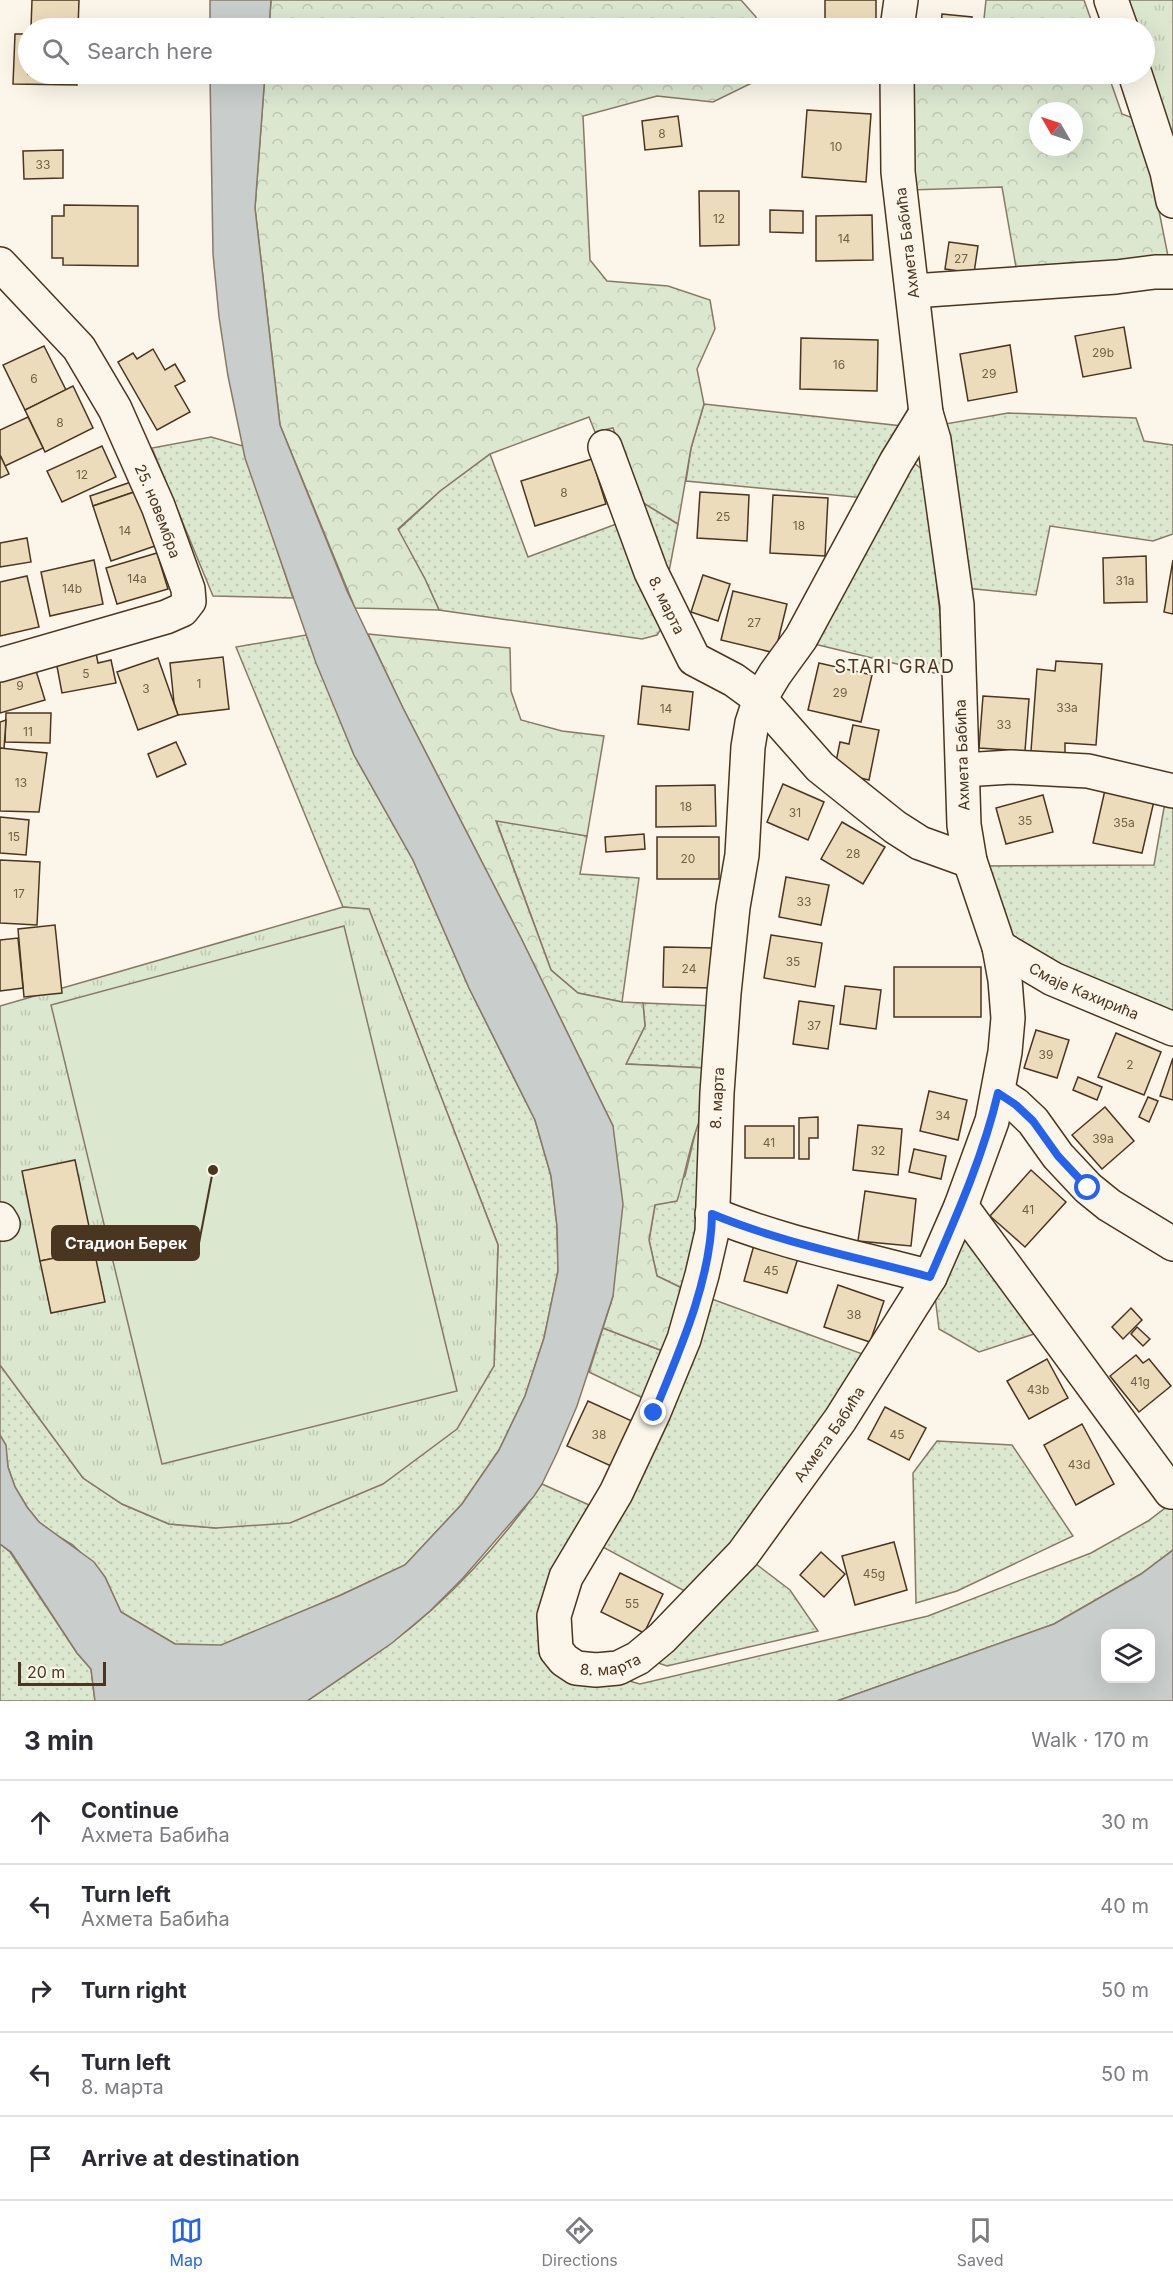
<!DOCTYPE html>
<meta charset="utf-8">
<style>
:root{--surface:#fff;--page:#f2f2f3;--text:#2b2b33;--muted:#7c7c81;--line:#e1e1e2;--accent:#2563eb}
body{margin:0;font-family:Inter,sans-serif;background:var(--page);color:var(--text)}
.controls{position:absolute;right:18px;bottom:18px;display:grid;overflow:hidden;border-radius:12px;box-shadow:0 6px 24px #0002}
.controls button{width:54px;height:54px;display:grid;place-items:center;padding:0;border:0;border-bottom:2px solid var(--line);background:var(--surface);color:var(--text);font:30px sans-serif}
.compass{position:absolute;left:1029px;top:102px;width:54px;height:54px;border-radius:50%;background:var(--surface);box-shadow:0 6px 24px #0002;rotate:309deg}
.scale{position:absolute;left:18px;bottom:15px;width:88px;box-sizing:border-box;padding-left:6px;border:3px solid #4a3520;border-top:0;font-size:16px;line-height:21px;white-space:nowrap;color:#4a3520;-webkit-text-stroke:4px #fbf6e9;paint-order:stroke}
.stop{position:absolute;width:18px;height:18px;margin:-14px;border:4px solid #2563eb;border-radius:50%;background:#fff}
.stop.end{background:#2563eb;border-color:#fff;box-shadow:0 2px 6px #0008}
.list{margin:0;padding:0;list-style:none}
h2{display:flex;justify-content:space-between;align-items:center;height:78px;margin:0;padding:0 24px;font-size:26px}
h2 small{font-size:20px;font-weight:400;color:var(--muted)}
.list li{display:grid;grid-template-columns:39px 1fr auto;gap:18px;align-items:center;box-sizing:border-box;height:84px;padding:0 24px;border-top:2px solid var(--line)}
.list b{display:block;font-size:22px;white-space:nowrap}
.list p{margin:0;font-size:20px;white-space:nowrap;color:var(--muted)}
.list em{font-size:20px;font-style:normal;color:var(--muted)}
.icon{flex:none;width:33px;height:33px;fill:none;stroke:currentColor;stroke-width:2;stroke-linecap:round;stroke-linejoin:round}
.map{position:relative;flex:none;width:1173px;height:1701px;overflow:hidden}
.search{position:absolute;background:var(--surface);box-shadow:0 6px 24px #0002;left:18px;right:18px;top:18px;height:66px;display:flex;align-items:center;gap:15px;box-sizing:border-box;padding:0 21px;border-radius:33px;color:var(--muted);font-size:22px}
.sheet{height:498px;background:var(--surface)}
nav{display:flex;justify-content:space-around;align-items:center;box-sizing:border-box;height:84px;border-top:2px solid var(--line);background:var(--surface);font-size:16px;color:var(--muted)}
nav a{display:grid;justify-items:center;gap:3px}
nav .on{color:var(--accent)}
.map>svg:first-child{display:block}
.grass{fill:url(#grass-dots);stroke:#887966;stroke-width:1.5}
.forest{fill:url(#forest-crowns);stroke:#887966;stroke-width:1.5;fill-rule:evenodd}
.park{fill:url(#park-tufts);stroke:#887966;stroke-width:1.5}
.pitch{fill:#dce7d0;stroke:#887966;stroke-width:1.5}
.water{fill:#c9cecd;stroke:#887966;stroke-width:1.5;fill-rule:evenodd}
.building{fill:#ecdcbc;stroke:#4a3520;stroke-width:1.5}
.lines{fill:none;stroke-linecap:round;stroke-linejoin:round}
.minor-casing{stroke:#4a3520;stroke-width:36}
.minor{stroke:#fbf6e9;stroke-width:33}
.route{stroke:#2563eb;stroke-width:8}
.labels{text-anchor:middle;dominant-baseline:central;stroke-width:4.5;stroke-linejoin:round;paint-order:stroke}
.number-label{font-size:12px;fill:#725f47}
.street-label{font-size:15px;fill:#4a3520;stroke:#fbf6e9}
.quarter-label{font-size:18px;letter-spacing:1.5px;fill:#4a3520;stroke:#fbf6e9}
.leader{fill:none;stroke:#4a3520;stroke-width:2}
.callout-dot{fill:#4a3520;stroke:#fbf6e9;stroke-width:2}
.callout{fill:#4a3520;stroke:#4a3520;stroke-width:2}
.callout-label{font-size:16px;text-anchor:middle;font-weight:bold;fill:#fff}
</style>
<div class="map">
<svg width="1173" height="1701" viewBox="0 0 1173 1701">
<defs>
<pattern id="grass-dots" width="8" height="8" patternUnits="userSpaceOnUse" patternTransform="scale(1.5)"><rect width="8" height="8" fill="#dce7d0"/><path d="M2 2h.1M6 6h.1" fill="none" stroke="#bec7b2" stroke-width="1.8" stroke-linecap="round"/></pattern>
<pattern id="forest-crowns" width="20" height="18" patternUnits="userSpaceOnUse" patternTransform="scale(1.5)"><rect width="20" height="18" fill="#dce7d0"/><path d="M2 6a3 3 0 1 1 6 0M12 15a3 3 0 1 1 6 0" fill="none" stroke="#bec7b2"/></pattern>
<pattern id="park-tufts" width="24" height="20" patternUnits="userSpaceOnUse" patternTransform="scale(1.5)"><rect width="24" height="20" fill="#dce7d0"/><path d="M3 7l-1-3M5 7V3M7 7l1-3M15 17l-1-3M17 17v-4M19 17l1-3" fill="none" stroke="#bec7b2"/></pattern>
</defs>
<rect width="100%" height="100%" fill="#fbf6e9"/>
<g class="grass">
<polygon points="704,404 902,426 865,498 686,481 691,448"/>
<polygon points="1008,413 1136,418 1144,441 1173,445 1173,534 1153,541 1050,526 1036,595 965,588 945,424"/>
<polygon points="211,437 243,446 293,598 213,596 152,448"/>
<polygon points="490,454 528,557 627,520 665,623 657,635 642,639 439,610 425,579 398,530 440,491"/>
<polygon points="913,462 924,471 947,676 810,643"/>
<polygon points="637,499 678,524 668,577"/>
<polygon points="306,635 354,755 413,860 469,988 535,1120 551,1176 557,1226 558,1271 544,1338 525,1396 499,1450 462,1504 405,1565 341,1595 221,1646 175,1644 121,1612 105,1577 73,1545 56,1535 39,1522 27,1507 15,1487 8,1467 5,1445 0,1435 0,1365 83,1478 122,1504 169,1524 216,1528 494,1366 498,1245 369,910 343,907 236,647"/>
<polygon points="1169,779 1173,780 1173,1018 1089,985 1009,936 981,866 1154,865"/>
<polygon points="496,820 587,836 580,874 639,878 622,1002 578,993 551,970"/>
<polygon points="643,1003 716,1006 706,1068 626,1064 645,1026"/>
<polygon points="707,1108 701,1235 686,1290 657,1276 649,1240 655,1205 685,1176 699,1117"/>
<polygon points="962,1230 1043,1331 979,1352 939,1329 934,1288"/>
<polygon points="709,1298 868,1356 694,1596 599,1545"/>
<polygon points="603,1328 668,1353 651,1402 589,1372"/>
<polygon points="937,1441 1012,1445 1073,1536 957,1591 916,1603 913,1473"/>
<path d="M 542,1484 L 598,1509 L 541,1640 L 615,1677 L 640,1684 L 928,1616 L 1091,1553 L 1148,1521 L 1173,1502 L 1173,1550 L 1141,1574 L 1054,1624 L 837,1701 L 307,1701 C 335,1682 363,1664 390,1644 C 448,1601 501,1543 542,1484 Z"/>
<polygon points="0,1544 10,1552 77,1653 91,1669 95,1701 0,1701"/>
<polygon points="752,1561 790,1590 818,1631 667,1666 655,1662"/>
</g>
<g class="forest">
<polygon points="271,0 741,0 756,17 759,28 269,28"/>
<polygon points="986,0 1084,0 1094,28 983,28"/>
<polygon points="265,74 761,74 760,79 713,102 657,96 583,116 590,260 607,281 668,286 710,300 715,329 697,369 704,404 691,448 678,524 637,499 613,428 595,432 589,417 490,454 440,491 398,529 425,579 439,610 355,608 280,425 255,208"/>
<path d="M 910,74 L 1108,74 L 1122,114 L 1141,121 L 1168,256 L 1017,273 L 1002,187 L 910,190 ZM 1038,111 L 1074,111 L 1074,147 L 1038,147 Z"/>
<path d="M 368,634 L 510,648 L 511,691 L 521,720 L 562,731 L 604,736 L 587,836 L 496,821 L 551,970 L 578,993 L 622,1002 L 643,1003 L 645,1026 L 626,1064 L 706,1068 L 707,1108 C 693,1124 685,1177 677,1201 L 655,1205 L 649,1240 L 657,1276 L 686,1290 L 668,1353 L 603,1328 L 613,1296 L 613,1126 L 521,938 L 403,708 Z"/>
</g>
<g class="park">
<polygon points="1126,0 1173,0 1173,140 1145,56 1144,28 1135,28"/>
<polygon points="343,907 369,909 498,1245 494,1366 457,1429 383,1484 290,1523 216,1528 169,1524 122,1504 83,1478 0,1365 0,1006"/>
</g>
<polygon class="pitch" points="344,926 457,1391 162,1464 51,1005"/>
<g class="water">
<polygon points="210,0 271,0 269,28 210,28"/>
<polygon points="210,74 265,74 255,208 280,425 347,591 403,708 521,938 613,1126 623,1204 613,1296 577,1406 557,1453 542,1484 534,1496 463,1578 430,1611 392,1643 307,1701 95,1701 91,1669 77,1653 11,1552 0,1544 0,1435 6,1445 8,1467 15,1487 27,1507 39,1522 94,1562 105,1577 121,1612 175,1644 221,1645 341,1595 405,1565 462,1504 499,1450 525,1396 544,1338 558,1271 557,1226 551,1176 535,1120 469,988 413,860 354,755 316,663 245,458 228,376 219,317 213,254"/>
<path d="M 1173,1550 L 1173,1701 L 837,1701 L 1054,1624 L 1141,1574 ZM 1106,1634 L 1150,1634 L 1150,1678 L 1106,1678 Z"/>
</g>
<g class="building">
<polygon points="32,0 79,0 78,28 31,28"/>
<rect x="825" y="0" width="51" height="28"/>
<polygon points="942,14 972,17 971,28 941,28"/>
<polygon points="15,34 28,34 28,74 77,74 77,85 13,84"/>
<polygon points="807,110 871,114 866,182 802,177"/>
<polygon points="678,116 682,146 645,150 642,121"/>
<polygon points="63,150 63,178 24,179 23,151"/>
<polygon points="699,191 739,191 739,245 700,246"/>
<polygon points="64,205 138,206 138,266 63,265 63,258 52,258 52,216 64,216"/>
<polygon points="770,210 803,211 803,233 770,232"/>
<polygon points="872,215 873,260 816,261 816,216"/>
<polygon points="949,242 978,246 974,273 945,269"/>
<polygon points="1124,327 1131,368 1083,377 1075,336"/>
<polygon points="801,338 878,340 877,391 800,389"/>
<polygon points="1010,345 1017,392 968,401 960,354"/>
<polygon points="44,346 66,390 25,410 3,365"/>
<polygon points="153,349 165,370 175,364 185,381 175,386 190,412 157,430 118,362 133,353 137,359"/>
<polygon points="73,386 93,428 45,452 25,410"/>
<polygon points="28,417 43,448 5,466 0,455 0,430"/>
<polygon points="102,446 116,477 62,502 47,471"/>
<polygon points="0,455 9,474 0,478"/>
<polygon points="592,459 606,504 535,526 521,481"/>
<polygon points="140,479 137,491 93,506 90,496"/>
<polygon points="137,491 155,546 111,561 93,506"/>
<polygon points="700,492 749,495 747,541 697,538"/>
<polygon points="773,495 828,498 825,556 770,553"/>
<polygon points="27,538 31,562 0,567 0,543"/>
<polygon points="157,553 168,589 117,604 106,568"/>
<polygon points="1146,556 1147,602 1104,603 1103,558"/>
<polygon points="94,560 103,604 50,616 41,572"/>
<polygon points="1173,560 1173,614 1164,612"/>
<polygon points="703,575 730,584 718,621 691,612"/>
<polygon points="27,576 39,627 0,636 0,582"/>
<polygon points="733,591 787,604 775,653 721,640"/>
<polygon points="96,653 98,663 111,660 116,683 62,693 56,661"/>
<polygon points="223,657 229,709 178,715 174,703 170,663"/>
<polygon points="158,658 178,715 138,730 117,672"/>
<polygon points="33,661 45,700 0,713 0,670"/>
<polygon points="1056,661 1102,664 1096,745 1065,743 1065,754 1031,751 1037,669 1055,671"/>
<polygon points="819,663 872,675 861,722 808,710"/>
<polygon points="642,686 693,692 689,730 638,724"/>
<polygon points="983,696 1029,699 1025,751 979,748"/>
<polygon points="6,713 51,713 50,743 5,742"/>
<polygon points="6,720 4,749 0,748 0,722"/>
<polygon points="853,725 879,730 869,780 834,772 840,742 849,744"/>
<polygon points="176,742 186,764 157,777 148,754"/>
<polygon points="0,748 47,753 39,812 0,811"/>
<polygon points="783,784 824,802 808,840 767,822"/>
<polygon points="715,785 716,826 656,827 656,786"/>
<polygon points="1105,790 1154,801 1142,853 1093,843"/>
<polygon points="1043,795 1053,832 1006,844 996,808"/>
<polygon points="0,817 29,820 26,855 0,853"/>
<polygon points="842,822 885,847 863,884 821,859"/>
<polygon points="644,834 645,849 606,852 605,837"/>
<rect x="657" y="837" width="62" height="42"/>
<polygon points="0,860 40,862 37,925 0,923"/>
<polygon points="786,877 829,885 821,925 779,917"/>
<polygon points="55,925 62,993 24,997 18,929"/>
<polygon points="771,935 822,943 815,987 764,978"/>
<polygon points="18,938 23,988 0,991 0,940"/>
<polygon points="664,947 715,948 713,988 663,987"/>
<rect x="894" y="967" width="87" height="50"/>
<polygon points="845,986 881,990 876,1029 840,1024"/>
<polygon points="799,1001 834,1006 828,1049 793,1044"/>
<polygon points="1036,1030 1069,1040 1057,1078 1024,1068"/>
<polygon points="1116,1033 1161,1052 1144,1095 1098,1077"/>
<polygon points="1173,1058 1173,1100 1160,1096"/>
<polygon points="1078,1077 1102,1087 1097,1100 1073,1090"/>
<polygon points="929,1091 967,1100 958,1140 920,1131"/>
<polygon points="1148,1097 1158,1101 1149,1122 1139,1117"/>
<polygon points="1105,1107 1134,1141 1102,1169 1072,1135"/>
<polygon points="818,1117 818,1138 809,1138 809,1159 799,1159 799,1118"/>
<polygon points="858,1125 902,1129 898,1175 853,1170"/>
<rect x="745" y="1126" width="49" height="32"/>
<polygon points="914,1149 946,1156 941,1179 909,1172"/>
<polygon points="75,1160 94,1250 40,1261 22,1171"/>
<polygon points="1031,1170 1066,1202 1025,1247 990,1216"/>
<polygon points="865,1191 916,1199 911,1246 858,1241"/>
<polygon points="754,1245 798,1258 787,1293 744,1281"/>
<polygon points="94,1250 105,1302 51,1313 40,1261"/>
<polygon points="838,1285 884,1301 870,1342 824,1327"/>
<polygon points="1131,1308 1142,1320 1123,1339 1112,1327"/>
<polygon points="1137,1327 1150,1339 1143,1346 1131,1334"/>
<polygon points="1136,1355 1143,1363 1149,1359 1171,1386 1139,1412 1110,1376"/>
<polygon points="1047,1359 1068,1398 1029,1419 1007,1381"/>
<polygon points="588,1401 632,1421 611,1466 567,1446"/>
<polygon points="885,1407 926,1428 909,1460 868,1439"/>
<polygon points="1082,1424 1114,1484 1076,1505 1044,1445"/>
<polygon points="894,1542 907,1590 855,1605 842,1556"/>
<polygon points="821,1552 845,1574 824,1597 800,1575"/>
<polygon points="620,1573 663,1594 644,1633 601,1612"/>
</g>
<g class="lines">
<defs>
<g id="minor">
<polyline points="1111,0 1121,28"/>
<polyline points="897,28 901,0"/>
<polyline points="1135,74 1167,172 1173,201"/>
<path id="s1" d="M 0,264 L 79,348 L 115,409 L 158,506 L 188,589 L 189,601 L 182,610 L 166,617 L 0,665"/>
<polyline points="913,291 1116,277 1155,272 1173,272"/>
<polyline points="926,413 896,462 801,638 775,674 760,699 820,767 895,827 920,843 970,861"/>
<path id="s2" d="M 605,447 L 651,572 L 694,659 L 734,680 L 760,699 L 752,723 L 748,747 L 742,855 L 733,907 L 724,993 L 717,1093 L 712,1232 L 702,1275 L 684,1339 L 654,1412 L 616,1493 L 566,1577 L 554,1616 L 556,1650 L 564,1660 L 576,1668 L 596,1670 L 618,1668 L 638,1658 L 662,1638 L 743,1554 L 840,1420 L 930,1277 L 961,1206 L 992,1121 L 1005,1052 L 1008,1018 L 1005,980 L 999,947 L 970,861 L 964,825 L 957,605 L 934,440 L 926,413 L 898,172 L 897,74"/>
<polyline points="963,770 1011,767 1088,771 1173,791"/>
<path id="s3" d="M 999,947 L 1053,979 L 1173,1029"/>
<polyline points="998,1093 1016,1105 1033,1121 1058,1156 1088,1188 1109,1205 1173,1244"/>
<polyline points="961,1206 1171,1492"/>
<path d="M 712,1214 C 782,1243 857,1257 930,1277"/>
<polyline points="0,1219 3,1224"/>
</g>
</defs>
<use href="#minor" class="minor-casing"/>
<use href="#minor" class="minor"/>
</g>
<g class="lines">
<path class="route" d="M 654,1413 C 679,1352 711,1281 712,1214 C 782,1243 857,1257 930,1277 C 956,1217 983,1157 998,1093 L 1016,1105 L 1033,1121 L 1058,1156 L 1088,1188"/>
</g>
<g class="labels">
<g class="number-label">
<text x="662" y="133">8</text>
<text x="836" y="146">10</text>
<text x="43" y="164">33</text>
<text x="719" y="218">12</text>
<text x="844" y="238">14</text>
<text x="961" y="258">27</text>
<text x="1103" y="352">29b</text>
<text x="839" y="364">16</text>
<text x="989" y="373">29</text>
<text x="34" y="378">6</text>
<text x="60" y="422">8</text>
<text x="82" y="474">12</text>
<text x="564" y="492">8</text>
<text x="723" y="516">25</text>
<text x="799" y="525">18</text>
<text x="125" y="530">14</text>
<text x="137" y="578">14a</text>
<text x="1125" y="580">31a</text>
<text x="72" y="588">14b</text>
<text x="754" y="622">27</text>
<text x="86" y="673">5</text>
<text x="199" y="683">1</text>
<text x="20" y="685">9</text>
<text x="146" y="688">3</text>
<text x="840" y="692">29</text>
<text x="1067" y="707">33a</text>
<text x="666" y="708">14</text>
<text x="1004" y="724">33</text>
<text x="28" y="731">11</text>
<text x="21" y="782">13</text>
<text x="686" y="806">18</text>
<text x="795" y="812">31</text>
<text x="1025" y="820">35</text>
<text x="1124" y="822">35a</text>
<text x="14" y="836">15</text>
<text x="853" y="853">28</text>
<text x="688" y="858">20</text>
<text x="19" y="893">17</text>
<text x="804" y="901">33</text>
<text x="793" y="961">35</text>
<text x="689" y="968">24</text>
<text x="814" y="1025">37</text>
<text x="1046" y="1054">39</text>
<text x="1130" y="1064">2</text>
<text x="943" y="1115">34</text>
<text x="1103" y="1138">39a</text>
<text x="769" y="1142">41</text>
<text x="878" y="1150">32</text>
<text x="1028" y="1209">41</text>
<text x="771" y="1270">45</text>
<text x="854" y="1314">38</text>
<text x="1140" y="1381">41g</text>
<text x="1038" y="1389">43b</text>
<text x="599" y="1434">38</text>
<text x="897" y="1434">45</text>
<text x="1079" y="1464">43d</text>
<text x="874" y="1573">45g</text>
<text x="632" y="1603">55</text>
</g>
<g class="street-label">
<text transform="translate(907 243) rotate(-97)">Ахмета Бабића</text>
<text stroke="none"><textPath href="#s1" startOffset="297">25. новембра</textPath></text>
<text stroke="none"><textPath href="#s2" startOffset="170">8. марта</textPath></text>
<text transform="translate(962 755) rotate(-92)">Ахмета Бабића</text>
<text stroke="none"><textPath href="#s3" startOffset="96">Смaје Кахирића</textPath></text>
<text transform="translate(717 1098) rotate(-87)">8. марта</text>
<text stroke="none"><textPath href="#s2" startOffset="1683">Ахмета Бабића</textPath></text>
<text stroke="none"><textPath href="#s2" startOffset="1358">8. марта</textPath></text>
</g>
<g class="quarter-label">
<text x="895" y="666">STARI GRAD</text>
</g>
</g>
<path class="leader" d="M213 1170L199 1243"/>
<circle class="callout-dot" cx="213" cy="1170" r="6"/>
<rect class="callout" x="52" y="1226" width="147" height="34" rx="6"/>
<g class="callout-label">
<text x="126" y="1249">Стадион Берек</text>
</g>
</svg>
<div class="controls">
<button><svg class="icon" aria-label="layers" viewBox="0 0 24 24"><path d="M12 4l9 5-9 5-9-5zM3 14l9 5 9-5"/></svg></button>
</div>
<svg class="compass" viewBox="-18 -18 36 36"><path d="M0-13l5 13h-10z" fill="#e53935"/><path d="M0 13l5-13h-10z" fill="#7c7c81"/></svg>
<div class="scale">20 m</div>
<div class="stop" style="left:1088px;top:1188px"></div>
<div class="stop end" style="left:654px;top:1413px"></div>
<div class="search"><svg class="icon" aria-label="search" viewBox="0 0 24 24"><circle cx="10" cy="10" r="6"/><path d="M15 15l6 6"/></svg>Search here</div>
</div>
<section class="sheet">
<h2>3 min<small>Walk · 170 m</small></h2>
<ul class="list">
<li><svg class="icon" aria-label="ahead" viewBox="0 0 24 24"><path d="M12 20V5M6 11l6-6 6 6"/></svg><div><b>Continue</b><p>Ахмета Бабића</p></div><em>30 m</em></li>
<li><svg class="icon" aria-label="left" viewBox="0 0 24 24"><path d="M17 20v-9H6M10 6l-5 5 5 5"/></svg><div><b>Turn left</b><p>Ахмета Бабића</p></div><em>40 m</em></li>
<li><svg class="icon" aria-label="right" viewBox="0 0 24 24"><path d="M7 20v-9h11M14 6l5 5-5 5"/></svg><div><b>Turn right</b></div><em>50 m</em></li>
<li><svg class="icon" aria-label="left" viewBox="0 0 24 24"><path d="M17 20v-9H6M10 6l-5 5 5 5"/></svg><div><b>Turn left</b><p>8. марта</p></div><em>50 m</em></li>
<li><svg class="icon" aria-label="arrive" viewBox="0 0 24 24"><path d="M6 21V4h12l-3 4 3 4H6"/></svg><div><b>Arrive at destination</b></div></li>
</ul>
</section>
<nav>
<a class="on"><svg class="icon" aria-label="map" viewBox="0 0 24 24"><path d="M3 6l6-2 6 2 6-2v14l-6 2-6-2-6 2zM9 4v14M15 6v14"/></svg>Map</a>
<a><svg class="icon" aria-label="directions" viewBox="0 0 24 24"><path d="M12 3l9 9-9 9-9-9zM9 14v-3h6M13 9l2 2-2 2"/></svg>Directions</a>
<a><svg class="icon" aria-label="saved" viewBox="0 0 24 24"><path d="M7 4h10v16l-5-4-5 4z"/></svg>Saved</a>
</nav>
